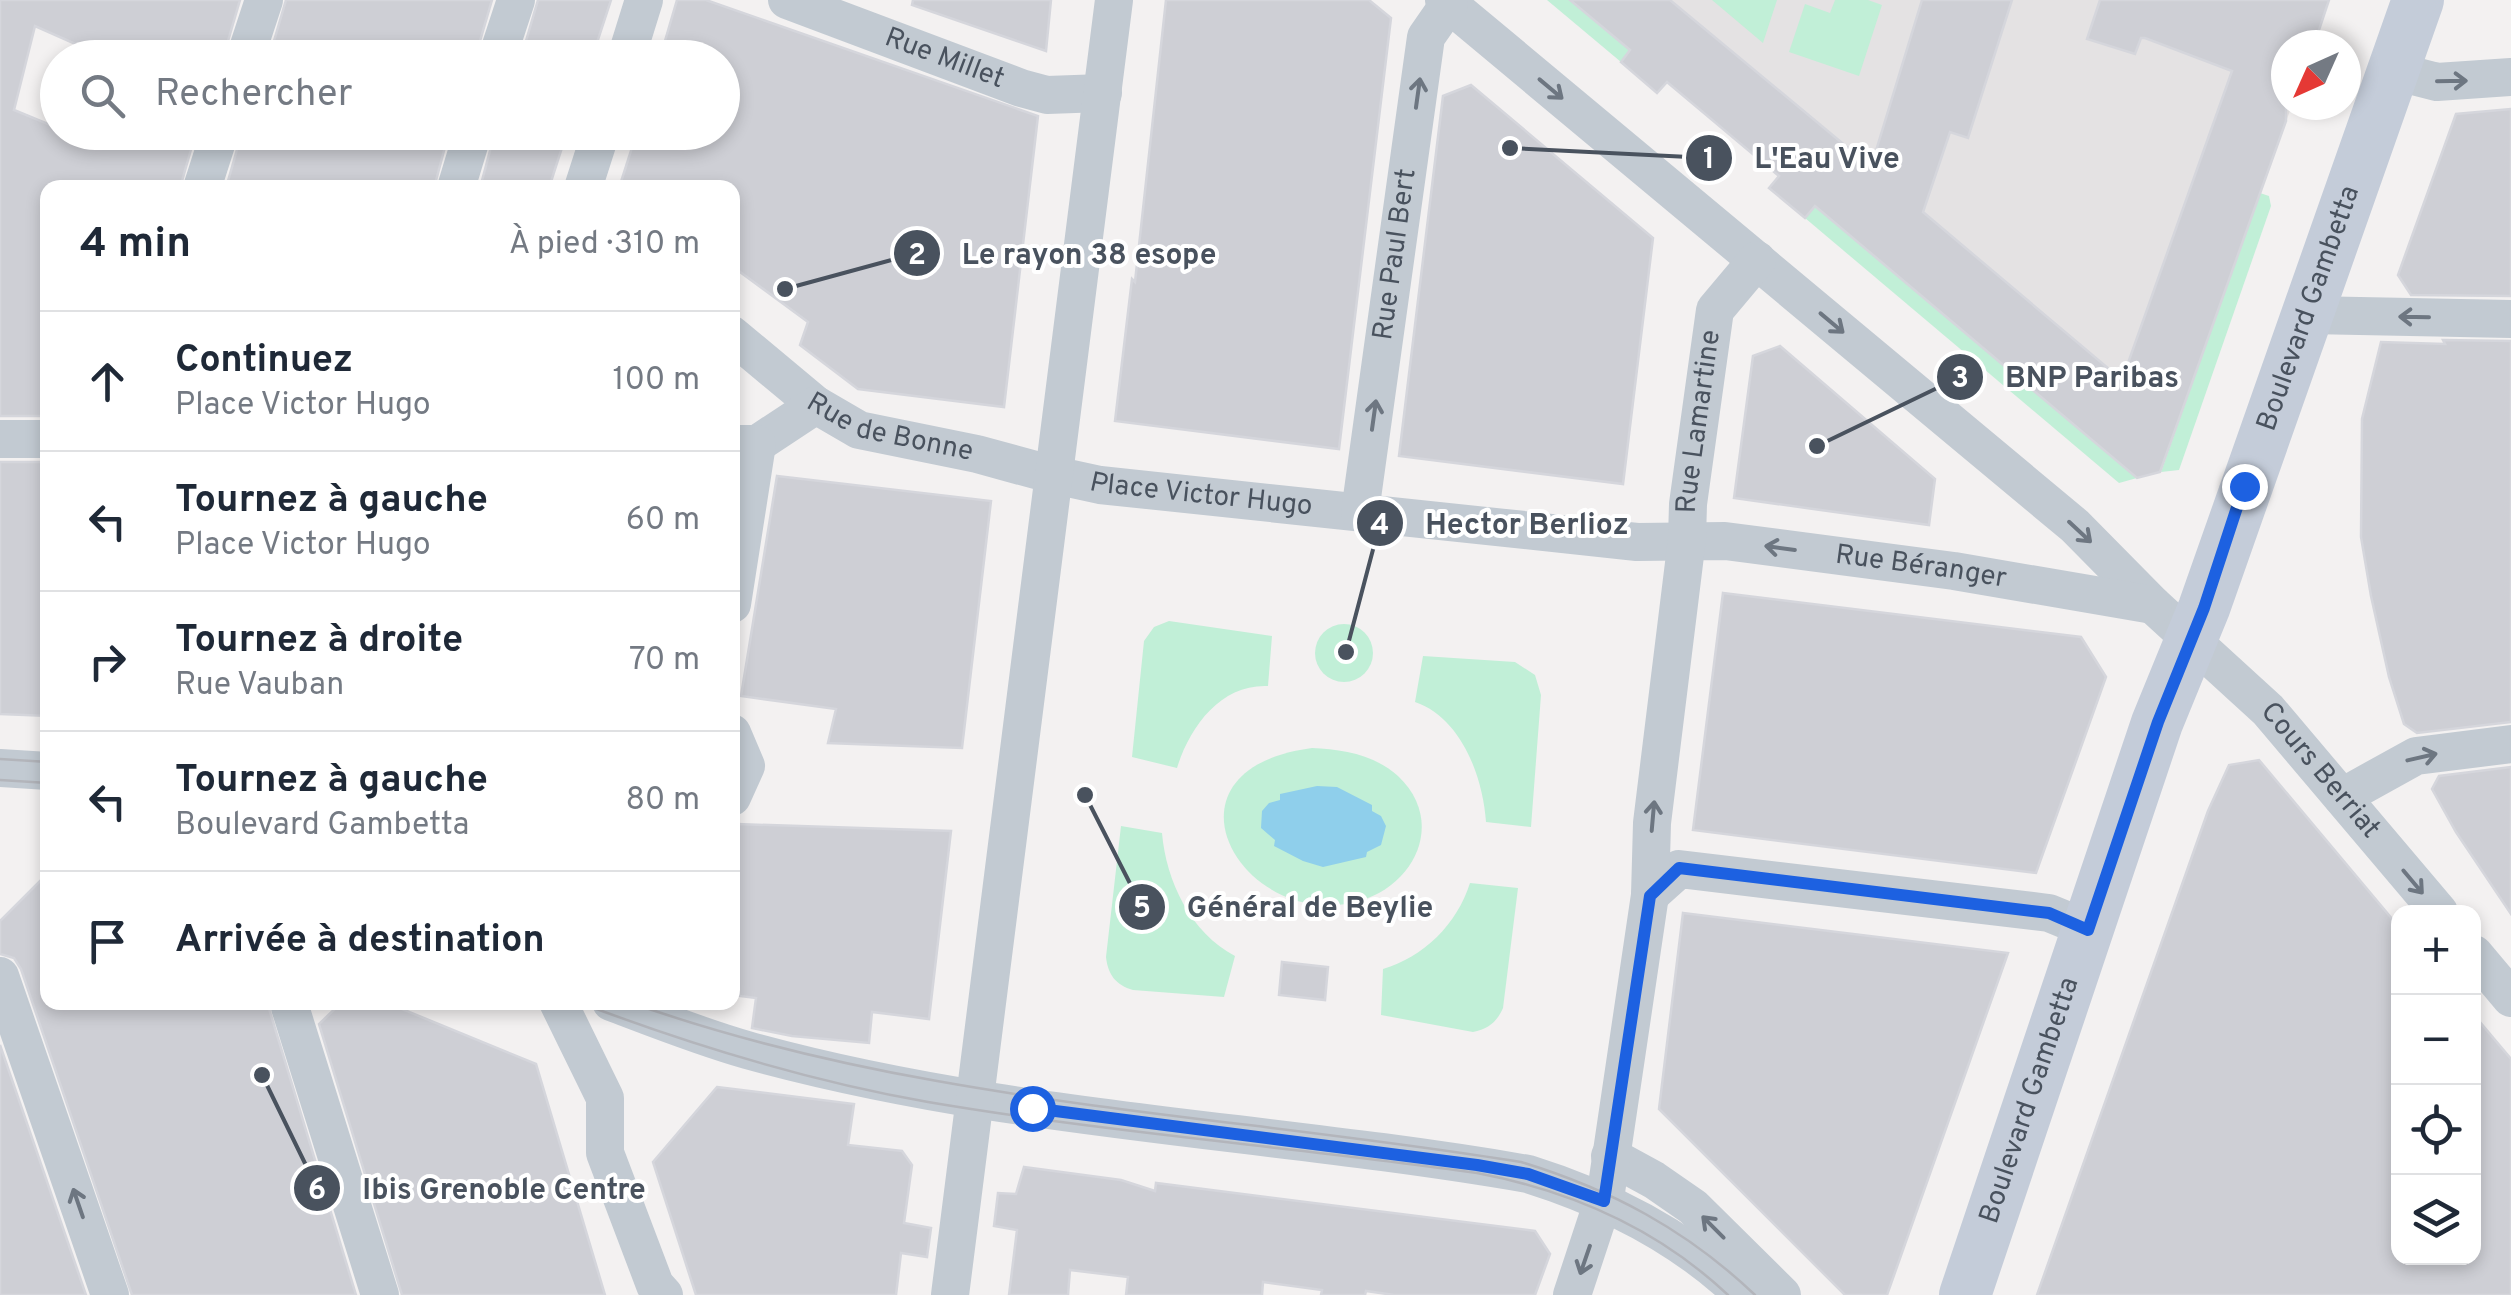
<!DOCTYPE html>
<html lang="fr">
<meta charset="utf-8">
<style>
:root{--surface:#fff;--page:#f2f2f3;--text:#1f2937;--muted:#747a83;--line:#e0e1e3}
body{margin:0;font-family:Overpass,sans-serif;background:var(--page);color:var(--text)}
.controls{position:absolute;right:30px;bottom:30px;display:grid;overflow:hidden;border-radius:20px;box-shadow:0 5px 15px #0003}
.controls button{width:90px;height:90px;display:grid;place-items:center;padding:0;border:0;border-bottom:2px solid var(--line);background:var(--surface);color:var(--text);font:50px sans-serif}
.compass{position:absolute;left:2271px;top:30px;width:90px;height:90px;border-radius:50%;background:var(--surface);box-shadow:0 5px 15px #0003;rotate:225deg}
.stop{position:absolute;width:30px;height:30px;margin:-22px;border:8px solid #1d61e1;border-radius:50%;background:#fff}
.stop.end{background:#1d61e1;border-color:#fff;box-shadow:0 2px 10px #0008}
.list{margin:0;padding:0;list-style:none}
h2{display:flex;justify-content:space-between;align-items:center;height:130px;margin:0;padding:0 40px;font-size:42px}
h2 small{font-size:32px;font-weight:400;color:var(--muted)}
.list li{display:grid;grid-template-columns:65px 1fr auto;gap:30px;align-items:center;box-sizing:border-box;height:140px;padding:0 40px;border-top:2px solid var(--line)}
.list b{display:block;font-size:38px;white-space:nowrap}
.list p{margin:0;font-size:32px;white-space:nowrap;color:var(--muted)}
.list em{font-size:32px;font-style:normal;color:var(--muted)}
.icon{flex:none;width:55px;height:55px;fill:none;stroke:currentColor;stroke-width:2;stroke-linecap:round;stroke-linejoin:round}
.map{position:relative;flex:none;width:2511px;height:1295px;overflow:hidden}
.search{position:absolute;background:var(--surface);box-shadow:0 5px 15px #0003;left:40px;top:40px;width:700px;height:110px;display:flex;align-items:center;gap:25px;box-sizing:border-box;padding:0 35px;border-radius:55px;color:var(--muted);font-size:38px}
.panel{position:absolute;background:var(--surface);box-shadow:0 5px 15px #0003;left:40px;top:180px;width:700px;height:830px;border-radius:20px}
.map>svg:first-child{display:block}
.education{fill:#e4e2e3}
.green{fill:#c1efd7}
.water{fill:#8fcfeb}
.building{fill:#cecfd5;stroke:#d5d6dc;stroke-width:2.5}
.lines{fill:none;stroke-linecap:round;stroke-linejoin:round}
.street{stroke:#c2cad2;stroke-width:38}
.secondary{stroke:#c4ccd9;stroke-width:52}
.tram{stroke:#b3b5bb;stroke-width:2.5}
.oneway{stroke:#6d7681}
.route{stroke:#1d61e1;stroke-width:12}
.labels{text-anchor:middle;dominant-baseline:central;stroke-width:8;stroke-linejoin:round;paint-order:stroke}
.street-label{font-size:28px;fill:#49525e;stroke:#fff}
.leader{fill:none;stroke:#49525e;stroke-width:4}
.callout-dot{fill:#49525e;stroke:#fff;stroke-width:4}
.mark-label{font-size:30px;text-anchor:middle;font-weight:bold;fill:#fff}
.callout-label{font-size:30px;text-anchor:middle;font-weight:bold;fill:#49525e;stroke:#fff;stroke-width:8;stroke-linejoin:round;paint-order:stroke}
</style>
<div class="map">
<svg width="2511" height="1295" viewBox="0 0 2511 1295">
<rect width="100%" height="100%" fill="#f3f1f1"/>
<polygon class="education" points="1570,0 2329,0 2314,45 2286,45 2286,105 2292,105 2160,472 2137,478 1816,207 1805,218 1769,188 1778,176 1668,82 1657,93 1621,62 1630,51"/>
<g class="green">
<polygon points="1547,0 1570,0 1630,50 1621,62"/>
<polygon points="1712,0 1777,0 1763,43"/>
<polygon points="1835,0 1868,0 1882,5 1859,76 1789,52 1805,4 1830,13"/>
<polygon points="2260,193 2269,196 2271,206 2179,470 2161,472"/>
<polygon points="1815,206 2137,478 2119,483 1805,218"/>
<path d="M 1169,621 L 1272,636 L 1268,686 C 1221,684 1190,726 1177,768 L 1132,757 L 1144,641 L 1154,627 Z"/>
<circle cx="1344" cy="653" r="29"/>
<path d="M 1423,656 L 1515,662 L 1535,675 L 1541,695 L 1531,827 L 1486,822 C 1483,778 1462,718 1415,702 Z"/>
<path d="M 1312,748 C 1342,749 1375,755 1398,776 C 1445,820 1417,884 1360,901 C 1243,934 1147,770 1312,748 Z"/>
<path d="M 1121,826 L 1162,833 C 1166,881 1191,933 1235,956 L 1224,997 L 1133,990 C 1116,985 1108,975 1106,957 Z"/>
<path d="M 1470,883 L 1518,888 L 1503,1008 C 1497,1022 1488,1029 1473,1032 L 1381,1015 L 1383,969 C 1424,957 1457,924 1470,883 Z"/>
</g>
<polygon class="water" points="1317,786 1337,787 1372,805 1372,811 1381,816 1386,826 1381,845 1367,852 1366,857 1323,867 1303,861 1274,846 1275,840 1261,828 1262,811 1269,803 1280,800 1280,794"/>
<g class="building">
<polygon points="0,0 240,0 223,58 107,58 35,26 14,110 58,128 58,132 67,132 92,143 96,132 196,132 180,188 48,188 48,416 0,416"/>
<polygon points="286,0 492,0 475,58 380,58 346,47 342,58 269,58"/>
<polygon points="538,0 611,0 592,58 521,58"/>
<polygon points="677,0 706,0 1038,116 1004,407 858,389 800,345 808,322 732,266 732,188 619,188 637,132 722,132 722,58 660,58"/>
<polygon points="913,0 1051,0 1046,51 912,5"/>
<polygon points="1166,0 1369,0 1391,18 1339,449 1115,421 1132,279 1135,282"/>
<polygon points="1570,0 1670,0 1871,167 1922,0 2012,0 1968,138 1950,132 1923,212 2122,380 2232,71 2145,38 2141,38 2135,54 2087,39 2100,0 2329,0 2314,45 2286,45 2286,121 2160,472 2137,478 1815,206 1805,218 1769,188 1779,176 1667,82 1657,93 1621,62 1630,50"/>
<polygon points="1471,85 1653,238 1623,484 1399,456 1443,96"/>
<polygon points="2511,109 2511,296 2411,295 2398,275 2456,114"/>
<polygon points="242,132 449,132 434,188 226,188"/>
<polygon points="495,132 567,132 549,188 480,188"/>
<polygon points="2443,340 2511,341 2511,722 2417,733 2404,724 2389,677 2371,596 2361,537 2362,419 2381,342 2445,344"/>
<polygon points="1780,346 1935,479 1929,525 1734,498 1753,356"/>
<polygon points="0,462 48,462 48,716 0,714"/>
<polygon points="777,476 991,501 962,748 828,743 836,709 741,696"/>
<polygon points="1723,593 2081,637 2106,677 2036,873 1693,830"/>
<polygon points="2259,760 2398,926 2398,1258 2474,1258 2474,1015 2511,1059 2511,1295 2037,1295 2208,811 2229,765"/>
<polygon points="2511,767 2511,914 2456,832 2432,789 2439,776"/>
<polygon points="737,824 951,831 929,1019 872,1012 869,1043 792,1036 752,1028 756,998 732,995"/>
<polygon points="48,873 48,1002 267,1002 356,1295 132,1295 21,969 14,958 0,954 0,921"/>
<polygon points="1683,913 2008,953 1887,1295 1845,1295 1659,1109"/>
<polygon points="1282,962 1328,967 1325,1000 1279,995"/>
<polygon points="342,1002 385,1002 536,1064 605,1295 402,1295 319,1024"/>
<polygon points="0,1045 86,1295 0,1295"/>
<polygon points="717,1087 854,1104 848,1145 902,1151 912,1165 904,1223 931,1228 927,1257 901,1253 896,1295 696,1295 653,1162"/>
<polygon points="1024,1167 1121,1180 1155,1191 1156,1183 1535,1231 1550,1254 1535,1295 1394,1295 1366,1291 1365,1295 1321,1295 1322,1290 1263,1282 1262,1295 1126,1295 1128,1277 1070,1270 1068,1295 1009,1295 1017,1230 994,1226 998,1193 1016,1194"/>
</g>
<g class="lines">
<g class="street">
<path id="s1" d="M 787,0 L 1021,88 L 1047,95 L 1103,93"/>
<path id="s2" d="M 1444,0 L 2075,526 L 2153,605 L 2268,710 L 2439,912"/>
<polyline points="245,58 264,0"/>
<polyline points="497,58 516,0"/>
<polyline points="626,58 644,0"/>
<polyline points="2394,71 2437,82 2511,77"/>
<polyline points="202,188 220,132"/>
<polyline points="456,188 473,132"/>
<polyline points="583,188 601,132"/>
<polyline points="2309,315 2511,319"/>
<path id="s3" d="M 732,335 L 816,405 L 859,430 L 977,454 L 1054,475 L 1100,485 L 1637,542 L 1725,541 L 1954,571 L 2153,605"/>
<polyline points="0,439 48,439"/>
<polyline points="735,444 757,444 816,405"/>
<path id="s4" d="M 1360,512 L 1426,37 L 1449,4"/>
<polyline points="732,604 757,444"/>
<polyline points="732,733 746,766 732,797"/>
<polyline points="0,768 48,771"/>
<polyline points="2342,797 2416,756 2511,744"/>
<polyline points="1650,895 1679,869 2049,913 2088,929"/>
<polyline points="2474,954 2511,998"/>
<polyline points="0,976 110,1295"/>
<polyline points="292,1002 290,1007 380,1295"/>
<polyline points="558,1002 605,1098 605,1153 655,1285 664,1295"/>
<path d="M 611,1002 C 656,1019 701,1037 747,1050 C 1002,1121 1268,1129 1528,1174 C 1608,1199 1682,1236 1743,1295"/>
<polyline points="1610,1156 1654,1180 1693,1207 1782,1295"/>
<polyline points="950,1295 1114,0"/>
<path id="s5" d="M 1572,1295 L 1606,1192 L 1650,895 L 1652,823 L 1687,539 L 1688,504 L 1715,310 L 1757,260"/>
</g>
<path class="secondary" id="s6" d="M 1965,1295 L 2157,723 L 2204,608 L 2418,0"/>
<g class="tram">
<polyline points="0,759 48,762"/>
<polyline points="0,780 48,783"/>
<path d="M 578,1002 C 691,1045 809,1081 928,1102 C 1110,1133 1295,1147 1477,1173 C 1572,1191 1657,1228 1728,1295"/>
<path d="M 629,1002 C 918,1105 1221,1113 1521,1162 C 1610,1189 1687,1230 1755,1295"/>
</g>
</g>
<defs><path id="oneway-shaft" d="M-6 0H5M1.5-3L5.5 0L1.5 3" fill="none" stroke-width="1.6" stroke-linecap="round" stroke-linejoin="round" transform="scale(2.5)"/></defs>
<g class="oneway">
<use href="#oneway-shaft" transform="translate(2452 81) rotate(-1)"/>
<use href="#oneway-shaft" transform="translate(1551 89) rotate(40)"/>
<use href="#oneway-shaft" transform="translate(1418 93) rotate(-82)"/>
<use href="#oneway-shaft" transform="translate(2414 317) rotate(-179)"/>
<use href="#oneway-shaft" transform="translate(1832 323) rotate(40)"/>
<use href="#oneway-shaft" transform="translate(1374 415) rotate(-82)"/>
<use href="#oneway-shaft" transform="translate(2080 532) rotate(43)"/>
<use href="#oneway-shaft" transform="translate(1780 548) rotate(-172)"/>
<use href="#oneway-shaft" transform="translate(2422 757) rotate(-13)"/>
<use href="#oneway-shaft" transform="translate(1653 816) rotate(-85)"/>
<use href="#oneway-shaft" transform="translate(2413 882) rotate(50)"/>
<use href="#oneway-shaft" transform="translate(78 1203) rotate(-109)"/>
<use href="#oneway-shaft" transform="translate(1713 1227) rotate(-135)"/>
<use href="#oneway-shaft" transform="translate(1585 1260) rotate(109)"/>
</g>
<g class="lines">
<polyline class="route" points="1032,1108 1477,1165 1528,1174 1604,1201 1650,896 1679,868 2049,913 2088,930 2158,722 2204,608 2244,486"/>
</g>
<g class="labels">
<g class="street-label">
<text stroke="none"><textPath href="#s1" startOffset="168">Rue Millet</textPath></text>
<text stroke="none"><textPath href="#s4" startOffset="260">Rue Paul Bert</textPath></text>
<text stroke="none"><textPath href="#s6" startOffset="1045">Boulevard Gambetta</textPath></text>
<text stroke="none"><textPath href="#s5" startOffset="885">Rue Lamartine</textPath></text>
<text stroke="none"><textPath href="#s3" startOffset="188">Rue de Bonne</textPath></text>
<text stroke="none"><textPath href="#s3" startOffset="508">Place Victor Hugo</textPath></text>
<text stroke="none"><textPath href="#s3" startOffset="1232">Rue Béranger</textPath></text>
<text stroke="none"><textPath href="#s2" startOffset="1168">Cours Berriat</textPath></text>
<text stroke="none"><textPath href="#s6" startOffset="205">Boulevard Gambetta</textPath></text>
</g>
</g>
<path class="leader" d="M1510 148L1709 158M785 289L917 253M1817 446L1960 377M1346 652L1380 523M1085 795L1142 907M262 1075L317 1188"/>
<g class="callout-dot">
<circle cx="1510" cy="148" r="10"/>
<circle cx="785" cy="289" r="10"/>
<circle cx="1817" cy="446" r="10"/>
<circle cx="1346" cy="652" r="10"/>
<circle cx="1085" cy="795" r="10"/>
<circle cx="262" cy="1075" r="10"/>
<circle cx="1709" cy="158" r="25"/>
<circle cx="917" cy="253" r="25"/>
<circle cx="1960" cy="377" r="25"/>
<circle cx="1380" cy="523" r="25"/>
<circle cx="1142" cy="907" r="25"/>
<circle cx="317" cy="1188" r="25"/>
</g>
<g class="mark-label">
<text x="1709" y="168">1</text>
<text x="917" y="264">2</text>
<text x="1960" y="387">3</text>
<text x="1380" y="534">4</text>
<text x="1142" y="917">5</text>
<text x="317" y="1199">6</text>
</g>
<g class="callout-label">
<text x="1827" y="168">L'Eau Vive</text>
<text x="1089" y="264">Le rayon 38 esope</text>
<text x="2092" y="387">BNP Paribas</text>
<text x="1527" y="534">Hector Berlioz</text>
<text x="1310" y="917">Général de Beylie</text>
<text x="504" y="1199">Ibis Grenoble Centre</text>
</g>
</svg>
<div class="controls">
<button>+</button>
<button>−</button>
<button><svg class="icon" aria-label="locate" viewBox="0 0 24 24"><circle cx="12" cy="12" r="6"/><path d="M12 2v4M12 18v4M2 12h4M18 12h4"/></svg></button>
<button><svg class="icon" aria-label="layers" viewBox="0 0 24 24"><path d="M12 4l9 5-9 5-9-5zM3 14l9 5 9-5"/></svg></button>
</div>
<svg class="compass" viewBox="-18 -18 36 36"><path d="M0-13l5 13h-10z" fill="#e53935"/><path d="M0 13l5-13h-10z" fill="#747a83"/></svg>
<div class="stop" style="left:1032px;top:1108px"></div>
<div class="stop end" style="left:2244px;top:486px"></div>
<div class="search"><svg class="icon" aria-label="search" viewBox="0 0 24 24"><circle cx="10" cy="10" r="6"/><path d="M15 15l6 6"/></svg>Rechercher</div>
<section class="panel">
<h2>4 min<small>À pied · 310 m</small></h2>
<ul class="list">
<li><svg class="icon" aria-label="ahead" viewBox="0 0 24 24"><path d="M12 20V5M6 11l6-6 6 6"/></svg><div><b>Continuez</b><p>Place Victor Hugo</p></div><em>100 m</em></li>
<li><svg class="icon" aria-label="left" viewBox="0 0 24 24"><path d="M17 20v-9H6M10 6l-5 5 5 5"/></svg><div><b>Tournez à gauche</b><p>Place Victor Hugo</p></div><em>60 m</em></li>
<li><svg class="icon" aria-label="right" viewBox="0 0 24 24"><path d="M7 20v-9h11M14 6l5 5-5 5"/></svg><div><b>Tournez à droite</b><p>Rue Vauban</p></div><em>70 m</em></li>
<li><svg class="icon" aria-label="left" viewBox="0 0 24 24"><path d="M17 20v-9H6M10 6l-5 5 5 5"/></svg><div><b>Tournez à gauche</b><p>Boulevard Gambetta</p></div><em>80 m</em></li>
<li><svg class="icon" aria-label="arrive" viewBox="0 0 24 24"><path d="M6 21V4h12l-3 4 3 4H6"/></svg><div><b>Arrivée à destination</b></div></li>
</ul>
</section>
</div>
